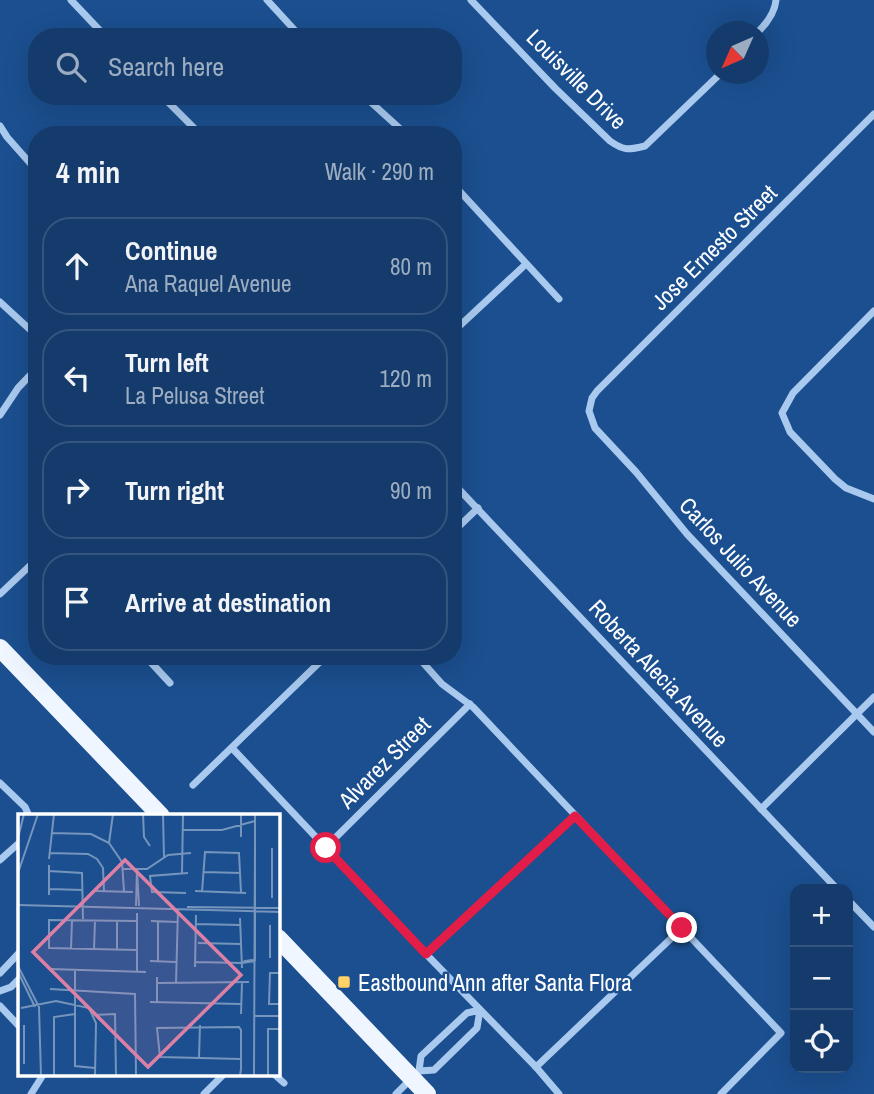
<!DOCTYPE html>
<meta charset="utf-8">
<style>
:root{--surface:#143b6b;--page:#214673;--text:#f1f3f6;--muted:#9dadc1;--line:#33557e}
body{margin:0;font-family:"Archivo Narrow",sans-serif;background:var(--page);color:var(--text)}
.controls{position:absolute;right:21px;bottom:21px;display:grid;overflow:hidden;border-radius:14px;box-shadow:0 7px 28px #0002}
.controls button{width:63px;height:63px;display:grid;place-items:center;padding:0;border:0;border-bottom:2px solid var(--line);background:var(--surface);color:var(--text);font:35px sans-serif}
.compass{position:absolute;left:706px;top:21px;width:63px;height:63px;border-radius:50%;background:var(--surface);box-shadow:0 7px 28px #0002;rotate:225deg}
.stop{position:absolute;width:21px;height:21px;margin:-16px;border:5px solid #e11d48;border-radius:50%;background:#fff}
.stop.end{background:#e11d48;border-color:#fff;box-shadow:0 2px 7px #0008}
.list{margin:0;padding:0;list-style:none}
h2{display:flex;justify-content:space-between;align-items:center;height:91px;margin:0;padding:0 28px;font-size:30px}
h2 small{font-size:23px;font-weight:400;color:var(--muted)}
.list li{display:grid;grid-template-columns:46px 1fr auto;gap:21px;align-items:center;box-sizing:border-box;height:98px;margin:0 14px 14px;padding:0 14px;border:2px solid var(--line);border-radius:28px}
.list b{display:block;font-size:26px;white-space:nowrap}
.list p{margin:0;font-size:23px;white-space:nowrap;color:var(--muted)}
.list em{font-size:23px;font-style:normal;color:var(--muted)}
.icon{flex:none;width:38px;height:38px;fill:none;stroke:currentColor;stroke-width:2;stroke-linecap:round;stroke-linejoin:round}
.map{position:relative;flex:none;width:874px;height:1094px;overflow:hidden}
.search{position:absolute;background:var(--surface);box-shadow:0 7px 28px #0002;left:28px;top:28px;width:434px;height:77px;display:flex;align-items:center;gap:18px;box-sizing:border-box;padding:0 24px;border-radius:28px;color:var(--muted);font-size:26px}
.panel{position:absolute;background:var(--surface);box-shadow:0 7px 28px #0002;left:28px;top:126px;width:434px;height:539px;border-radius:28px}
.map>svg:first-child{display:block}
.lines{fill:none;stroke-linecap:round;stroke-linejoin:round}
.street{stroke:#a9c9ee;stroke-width:7}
.primary{stroke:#f0f6ff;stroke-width:18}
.route{stroke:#e11d48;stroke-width:9}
.poi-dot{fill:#ffd166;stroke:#1b4f8f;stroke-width:2.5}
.labels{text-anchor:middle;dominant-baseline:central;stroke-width:5;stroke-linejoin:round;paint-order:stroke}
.street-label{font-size:23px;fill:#fff;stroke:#1b4f8f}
.poi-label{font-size:23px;fill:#fff;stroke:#1b4f8f;text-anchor:start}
.inset-road{fill:none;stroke:#7695bc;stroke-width:2}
.view{fill:#dd80a5;fill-opacity:0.15;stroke:#dd80a5;stroke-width:3.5}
.inset-edge{fill:none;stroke:#fff;stroke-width:3.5}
</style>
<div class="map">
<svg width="874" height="1094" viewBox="0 0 874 1094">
<rect width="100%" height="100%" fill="#1b4f8f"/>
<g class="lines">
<g class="street">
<polyline points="71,0 106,37"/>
<polyline points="267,0 301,37"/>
<path d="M 471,0 L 555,88 L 610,141 C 624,151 629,150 645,146 L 720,74"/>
<path d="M 758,32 C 767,23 775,13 776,0"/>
<polyline points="162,96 201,135"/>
<polyline points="364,96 407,135"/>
<polyline points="874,114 597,391 592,398 589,411 595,428 636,472 687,534 874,732"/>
<polyline points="0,126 7,137 37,171"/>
<polyline points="453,184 559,299"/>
<polyline points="0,302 37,336"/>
<polyline points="874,311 793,393 782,413 790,432 835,479 846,488 874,499"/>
<polyline points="453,332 526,264"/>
<polyline points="0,415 18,388 37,368"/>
<polyline points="453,483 837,889"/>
<polyline points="453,532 478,508"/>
<polyline points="0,594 37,559"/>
<polyline points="145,656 170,683"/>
<polyline points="417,656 442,684 473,707 781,1033 721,1094"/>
<polyline points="232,748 426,954 536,1067 559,1094"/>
<polyline points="0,783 25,807 29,816"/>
<polyline points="193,785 326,656"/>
<polyline points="761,809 874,697"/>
<polyline points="325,848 470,704"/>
<polyline points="0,860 19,843"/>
<polyline points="848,900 874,927"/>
<polyline points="426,954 575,816"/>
<polyline points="0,973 19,953"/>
<polyline points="0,991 11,987 19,979"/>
<polyline points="0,1006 19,1026"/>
<polyline points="536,1067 682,928"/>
<polyline points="275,1075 284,1083"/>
<polyline points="31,1094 43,1075"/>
<polyline points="204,1094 223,1075"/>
<polyline points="396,1094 419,1071 434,1070 477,1028 480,1010 467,1013 421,1056 419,1071"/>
</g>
<g class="primary">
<polyline points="0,648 161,816"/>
<polyline points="278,938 427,1094"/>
</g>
</g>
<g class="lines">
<polyline class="route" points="326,848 426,954 575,816 682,928"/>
</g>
<rect class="poi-dot" x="337" y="975" width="14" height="14" rx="3.5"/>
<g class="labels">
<g class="street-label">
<text transform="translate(577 79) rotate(45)">Louisville Drive</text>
<text transform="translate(714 247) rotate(-45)">Jose Ernesto Street</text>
<text transform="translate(741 562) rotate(47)">Carlos Julio Avenue</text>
<text transform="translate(659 673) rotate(47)">Roberta Alecia Avenue</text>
<text transform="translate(384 762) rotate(-45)">Alvarez Street</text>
</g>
<g class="poi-label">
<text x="358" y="982">Eastbound Ann after Santa Flora</text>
</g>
</g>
<g transform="translate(18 814)">
<rect width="262" height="262" fill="#1b4f8f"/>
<path class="inset-road" d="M 125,0 L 126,23 L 132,32M 145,0 L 146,43M 237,0 L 237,147M 165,16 L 204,16 L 237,7M 33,19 L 73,20 L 91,29 L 104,48 L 106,77M 223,23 L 223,0M 0,24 L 6,0M 91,29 L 95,0M 254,34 L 254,84M 32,39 L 70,40 L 79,45 L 85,54 L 86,77M 31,45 L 36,0M 105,55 L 129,55 L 150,41 L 173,39M 119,56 L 121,92M 31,57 L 64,59 L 65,105M 185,58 L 223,59M 0,59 L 20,0M 164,59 L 165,0M 31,75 L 65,76M 78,77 L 115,78M 177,77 L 228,79M 184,78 L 187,38 L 221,39 L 223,79M 168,79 L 134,78 L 132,62 L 170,59M 31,81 L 31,51M 0,91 L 263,98M 118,92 L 119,55M 169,93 L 263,94M 222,104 L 224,154M 133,107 L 159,108M 178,110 L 222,111M 180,129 L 223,130M 53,135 L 54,106M 76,136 L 77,106M 99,136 L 99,107M 119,136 L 31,134 L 31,106 L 119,107M 252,144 L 252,111M 132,147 L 158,148M 140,147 L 140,107M 227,147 L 234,146 L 237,147 L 224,149 ZM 177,148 L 224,149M 0,152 L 21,193 L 23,262M 177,153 L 178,101M 32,155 L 128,158M 57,156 L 57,252 L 77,254M 0,158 L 17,193M 119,158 L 119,99M 263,159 L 252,159 L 251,190 L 263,190M 140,169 L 231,168M 158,169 L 160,95M 32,175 L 117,180 L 118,262M 132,188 L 223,190M 139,189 L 139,163M 3,194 L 38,187 L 71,194 L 78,209 L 77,262M 223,200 L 224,168M 76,201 L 97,200 L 98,262M 237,202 L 263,202M 6,211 L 6,250M 181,244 L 182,211M 36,262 L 36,203 L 57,200M 222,262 L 223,255 L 223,216 L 221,213 L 139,214 L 142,243 L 223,245M 236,262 L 237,23M 250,262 L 250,215 L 263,215"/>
<path class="view" d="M 107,46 L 223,161 L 130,253 L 15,138 Z"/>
<rect width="262" height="262" class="inset-edge"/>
</g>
</svg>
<div class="controls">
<button>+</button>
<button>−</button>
<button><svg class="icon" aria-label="locate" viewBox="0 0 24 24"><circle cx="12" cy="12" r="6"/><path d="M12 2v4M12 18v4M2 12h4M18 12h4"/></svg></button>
</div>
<svg class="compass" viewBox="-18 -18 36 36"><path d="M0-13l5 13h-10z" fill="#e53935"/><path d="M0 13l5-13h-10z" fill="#9dadc1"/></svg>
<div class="stop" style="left:326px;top:848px"></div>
<div class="stop end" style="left:682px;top:928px"></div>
<div class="search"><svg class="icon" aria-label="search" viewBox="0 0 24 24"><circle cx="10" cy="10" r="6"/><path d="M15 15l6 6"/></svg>Search here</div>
<section class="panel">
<h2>4 min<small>Walk · 290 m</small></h2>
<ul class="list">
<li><svg class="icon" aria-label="ahead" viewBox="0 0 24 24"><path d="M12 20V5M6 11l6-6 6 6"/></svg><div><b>Continue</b><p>Ana Raquel Avenue</p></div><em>80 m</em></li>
<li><svg class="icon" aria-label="left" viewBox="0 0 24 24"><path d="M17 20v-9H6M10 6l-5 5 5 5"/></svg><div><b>Turn left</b><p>La Pelusa Street</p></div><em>120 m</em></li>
<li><svg class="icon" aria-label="right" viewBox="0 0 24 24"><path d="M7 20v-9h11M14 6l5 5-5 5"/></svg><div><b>Turn right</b></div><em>90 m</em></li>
<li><svg class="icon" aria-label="arrive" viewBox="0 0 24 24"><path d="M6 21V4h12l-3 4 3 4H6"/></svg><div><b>Arrive at destination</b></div></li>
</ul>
</section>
</div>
